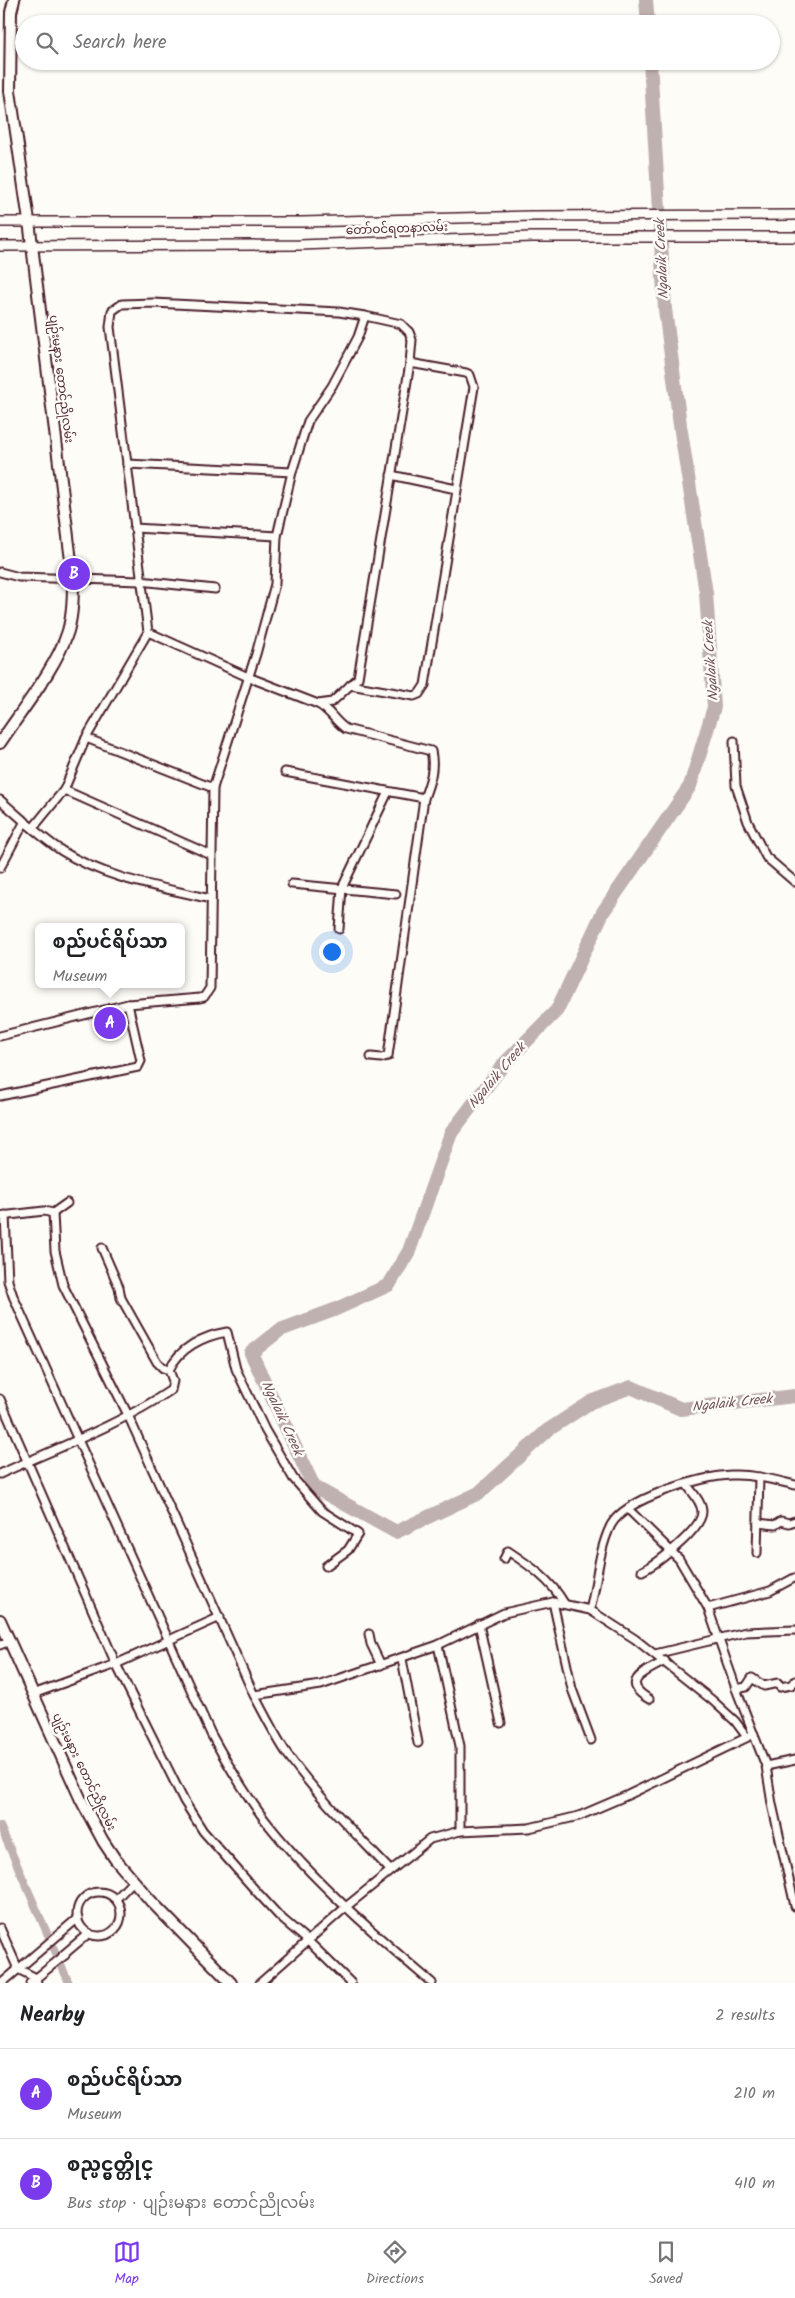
<!DOCTYPE html>
<meta charset="utf-8">
<style>
:root{--surface:#fff;--page:#f6f6f6;--text:#202124;--muted:#757577;--line:#e0e0e0;--accent:#7c3aed}
body{margin:0;font-family:Kalam,"Noto Sans Myanmar",sans-serif;background:var(--page);color:var(--text)}
.you{position:absolute;left:331px;top:951px;width:18px;height:18px;margin:-12px;border:4px solid #fff;border-radius:50%;background:#1a73e8;box-shadow:0 0 0 8px #1a73e833}
.badge{display:grid;place-items:center;width:32px;height:32px;border-radius:50%;background:var(--accent);color:#fff;font-size:16px;font-weight:700}
.pin{position:absolute;translate:-50% -50%;border:2px solid #fff;box-shadow:0 1px 5px #0006}
.popup{position:absolute;left:35px;top:923px;width:150px;height:65px;box-sizing:border-box;display:grid;place-content:center;border-radius:8px;background:var(--surface);filter:drop-shadow(0 1px 4px #0005);font-size:16px;white-space:nowrap;color:var(--muted)}
.popup b{font-size:19px;color:var(--text)}
.popup::after{content:'';position:absolute;left:50%;top:100%;margin-left:-10px;border:10px solid transparent;border-top-color:var(--surface)}
.list{margin:0;padding:0;list-style:none}
h2{display:flex;justify-content:space-between;align-items:center;height:65px;margin:0;padding:0 20px;font-size:21px}
h2 small{font-size:16px;font-weight:400;color:var(--muted)}
.list li{display:grid;grid-template-columns:32px 1fr auto;gap:15px;align-items:center;box-sizing:border-box;height:90px;padding:0 20px;border-top:1px solid var(--line)}
.list b{display:block;font-size:19px;white-space:nowrap}
.list p{margin:0;font-size:16px;white-space:nowrap;color:var(--muted)}
.list em{font-size:16px;font-style:normal;color:var(--muted)}
.icon{flex:none;width:28px;height:28px;fill:none;stroke:currentColor;stroke-width:2;stroke-linecap:round;stroke-linejoin:round}
.map{position:relative;flex:none;width:795px;height:1983px;overflow:hidden}
.search{position:absolute;background:var(--surface);box-shadow:0 1px 4px #0004;left:15px;right:15px;top:15px;height:55px;display:flex;align-items:center;gap:12px;box-sizing:border-box;padding:0 18px;border-radius:28px;color:var(--muted);font-size:19px}
.sheet{height:245px;background:var(--surface)}
nav{display:flex;justify-content:space-around;align-items:center;box-sizing:border-box;height:70px;border-top:1px solid var(--line);background:var(--surface);font-size:14px;color:var(--muted)}
nav a{display:grid;justify-items:center;gap:2px}
nav .on{color:var(--accent)}
.map>svg:first-child{display:block}
.lines{fill:none;stroke-linecap:round;stroke-linejoin:round}
.canal{stroke:#c0b1b1;stroke-width:8}
.river{stroke:#c0b1b1;stroke-width:14}
.minor-casing{stroke:#4a1f2b;stroke-width:11}
.secondary-casing{stroke:#4a1f2b;stroke-width:12}
.primary-casing{stroke:#4a1f2b;stroke-width:14}
.minor{stroke:#fdfcf7;stroke-width:7}
.secondary{stroke:#fdfcf7;stroke-width:9}
.primary{stroke:#fdfcf7;stroke-width:10}
.labels{text-anchor:middle;dominant-baseline:central;stroke-width:5;stroke-linejoin:round;paint-order:stroke}
.street-label{font-size:12px;fill:#4a1f2b;stroke:#fdfcf7}
.water-label{font-size:14px;font-style:italic;fill:#73525a;stroke:#fdfcf7}
</style>
<div class="map">
<svg width="795" height="1983" viewBox="0 0 795 1983">
<rect width="100%" height="100%" fill="#fdfcf7"/>
<filter id="ink" filterUnits="userSpaceOnUse"><feTurbulence type="fractalNoise" baseFrequency=".02" numOctaves="2"/><feDisplacementMap in="SourceGraphic" scale="10" xChannelSelector="R" yChannelSelector="G"/><feConvolveMatrix kernelMatrix="1 2 1 2 8 2 1 2 1" color-interpolation-filters="sRGB"/></filter>
<g filter="url(#ink)">
<g class="lines">
<polyline class="canal" points="0,1826 69,1983"/>
<g class="river">
<polyline points="646,0 648,24"/>
<polyline points="650,61 665,309 680,425 706,593 714,707 690,786 603,912 557,1010 503,1065 451,1133 409,1251 389,1285 334,1310 280,1330 251,1353 314,1487 396,1532 479,1493 548,1430 591,1402 631,1387 681,1409 795,1396"/>
</g>
<defs>
<g id="minor">
<polyline points="127,464 292,472"/>
<polyline points="391,475 456,489"/>
<polyline points="134,528 277,536"/>
<polyline points="0,572 19,577 140,581 215,589"/>
<polyline points="350,685 414,696 419,694 425,685 474,387 470,375 466,373 410,363"/>
<path d="M 318,704 C 330,710 335,722 346,729 L 431,751 C 435,768 430,782 424,798 L 388,1056 L 381,1058 L 371,1057"/>
<polyline points="86,738 213,788"/>
<polyline points="734,741 736,786 748,822 766,857 795,882"/>
<polyline points="285,772 424,798"/>
<polyline points="64,790 211,855"/>
<path d="M 0,800 C 20,817 40,837 62,851 C 106,879 161,887 211,899"/>
<polyline points="33,828 64,790 86,738 148,632 110,327 112,311 122,304 153,303 339,312 365,316 401,324 409,332 412,340 410,363 358,678 332,702 318,704 248,677 148,632"/>
<polyline points="0,868 25,821"/>
<polyline points="292,884 396,894"/>
<polyline points="339,929 342,888 388,792"/>
<polyline points="0,1036 128,1004 200,998 204,997 210,988 213,788 256,654 275,584 277,536 292,472 308,421 332,386 348,356 358,337 365,316"/>
<polyline points="0,1096 138,1067 141,1061 128,1004"/>
<path d="M 53,1213 L 55,1251 L 63,1285 L 128,1415 L 254,1695 C 265,1715 275,1736 288,1755 C 318,1797 355,1833 390,1870"/>
<path d="M 5,1215 L 8,1281 L 13,1296 L 211,1734 C 228,1765 246,1796 268,1824 C 315,1883 375,1934 432,1983"/>
<polyline points="1,1216 44,1211 53,1213 67,1203"/>
<polyline points="102,1248 119,1287 121,1298 157,1362 163,1368 169,1370"/>
<polyline points="0,1399 116,1664 184,1801 203,1831 256,1891 280,1917 307,1940 351,1983"/>
<path d="M 0,1474 C 57,1448 119,1425 171,1390 L 173,1381 L 169,1370 C 179,1348 203,1336 227,1332 L 236,1369 L 265,1430 L 293,1478 L 322,1511 L 358,1534 L 348,1550 L 326,1566"/>
<polyline points="628,1509 679,1559 708,1608 738,1694 766,1766 772,1804 795,1906"/>
<polyline points="758,1523 775,1525 781,1521 789,1523 795,1521"/>
<polyline points="757,1553 759,1477"/>
<path d="M 504,1559 L 508,1551 C 529,1565 551,1580 564,1603"/>
<path d="M 642,1571 C 657,1564 702,1529 702,1512 C 702,1502 692,1492 687,1485"/>
<polyline points="553,1602 572,1689 591,1740"/>
<polyline points="708,1608 770,1591 794,1578"/>
<path d="M 590,1610 C 597,1583 598,1551 611,1525 C 626,1498 702,1476 731,1475 C 753,1474 774,1480 795,1485"/>
<polyline points="479,1624 501,1723"/>
<polyline points="369,1634 371,1644 381,1665"/>
<polyline points="0,1645 10,1641"/>
<polyline points="438,1645 460,1746 460,1831"/>
<polyline points="655,1654 746,1632 795,1630"/>
<polyline points="402,1659 418,1743"/>
<polyline points="736,1689 746,1687 752,1678 764,1686 778,1683 780,1687 791,1685 795,1681"/>
<polyline points="33,1694 116,1664 220,1617"/>
<polyline points="254,1695 321,1685 350,1675 438,1645 504,1613 553,1602 590,1610 635,1639 712,1700 735,1721 747,1737"/>
<path d="M 649,1699 C 618,1681 647,1671 665,1661"/>
<polyline points="766,1766 795,1760"/>
<circle cx="99" cy="1914" r="22"/>
<polyline points="116,1899 133,1881"/>
<polyline points="0,1928 18,1969 36,1978 37,1983"/>
<polyline points="65,1955 63,1955 89,1933"/>
<polyline points="2,1983 78,1918"/>
<polyline points="30,1983 65,1955"/>
<polyline points="260,1983 347,1906 430,1839 460,1831 529,1828 579,1816 628,1795 754,1734"/>
</g>
<g id="secondary">
<polyline points="0,222 302,222 531,216 795,215"/>
<polyline points="0,246 299,245 532,237 795,237"/>
</g>
<g id="primary">
<path d="M 0,743 C 21,711 57,667 68,631 C 73,613 73,595 73,577 L 29,221 L 10,91 L 11,12 L 14,0"/>
<polyline points="0,1620 81,1800 103,1841 115,1859 150,1900 231,1983"/>
</g>
</defs>
<use href="#minor" class="minor-casing"/>
<use href="#secondary" class="secondary-casing"/>
<use href="#primary" class="primary-casing"/>
<use href="#minor" class="minor"/>
<use href="#secondary" class="secondary"/>
<use href="#primary" class="primary"/>
</g>
</g>
<g class="labels">
<g class="street-label">
<text transform="translate(397 229) rotate(-2)">တော်ဝင်ရတနာလမ်း</text>
<text transform="translate(61 379) rotate(83)">ပျဉ်းမနား တောင်ညိုလမ်း</text>
<text transform="translate(84 1772) rotate(64)">ပျဉ်းမနား တောင်ညိုလမ်း</text>
</g>
<g class="water-label">
<text transform="translate(662 259) rotate(-93)">Ngalaik Creek</text>
<text transform="translate(711 661) rotate(-94)">Ngalaik Creek</text>
<text transform="translate(497 1076) rotate(-50)">Ngalaik Creek</text>
<text transform="translate(732 1403) rotate(-6)">Ngalaik Creek</text>
<text transform="translate(282 1418) rotate(65)">Ngalaik Creek</text>
</g>
</g>
</svg>
<div class="you"></div>
<div class="pin badge" style="left:110px;top:1023px">A</div>
<div class="popup"><b>စည်ပင်ရိပ်သာ</b>Museum</div>
<div class="pin badge" style="left:74px;top:574px">B</div>
<div class="search"><svg class="icon" aria-label="search" viewBox="0 0 24 24"><circle cx="10" cy="10" r="6"/><path d="M15 15l6 6"/></svg>Search here</div>
</div>
<section class="sheet">
<h2>Nearby<small>2 results</small></h2>
<ul class="list">
<li><span class="badge">A</span><div><b>စည်ပင်ရိပ်သာ</b><p>Museum</p></div><em>210 m</em></li>
<li><span class="badge">B</span><div><b>စည္ပင္မွတ္တိုင္</b><p>Bus stop · ပျဉ်းမနား တောင်ညိုလမ်း</p></div><em>410 m</em></li>
</ul>
</section>
<nav>
<a class="on"><svg class="icon" aria-label="map" viewBox="0 0 24 24"><path d="M3 6l6-2 6 2 6-2v14l-6 2-6-2-6 2zM9 4v14M15 6v14"/></svg>Map</a>
<a><svg class="icon" aria-label="directions" viewBox="0 0 24 24"><path d="M12 3l9 9-9 9-9-9zM9 14v-3h6M13 9l2 2-2 2"/></svg>Directions</a>
<a><svg class="icon" aria-label="saved" viewBox="0 0 24 24"><path d="M7 4h10v16l-5-4-5 4z"/></svg>Saved</a>
</nav>
